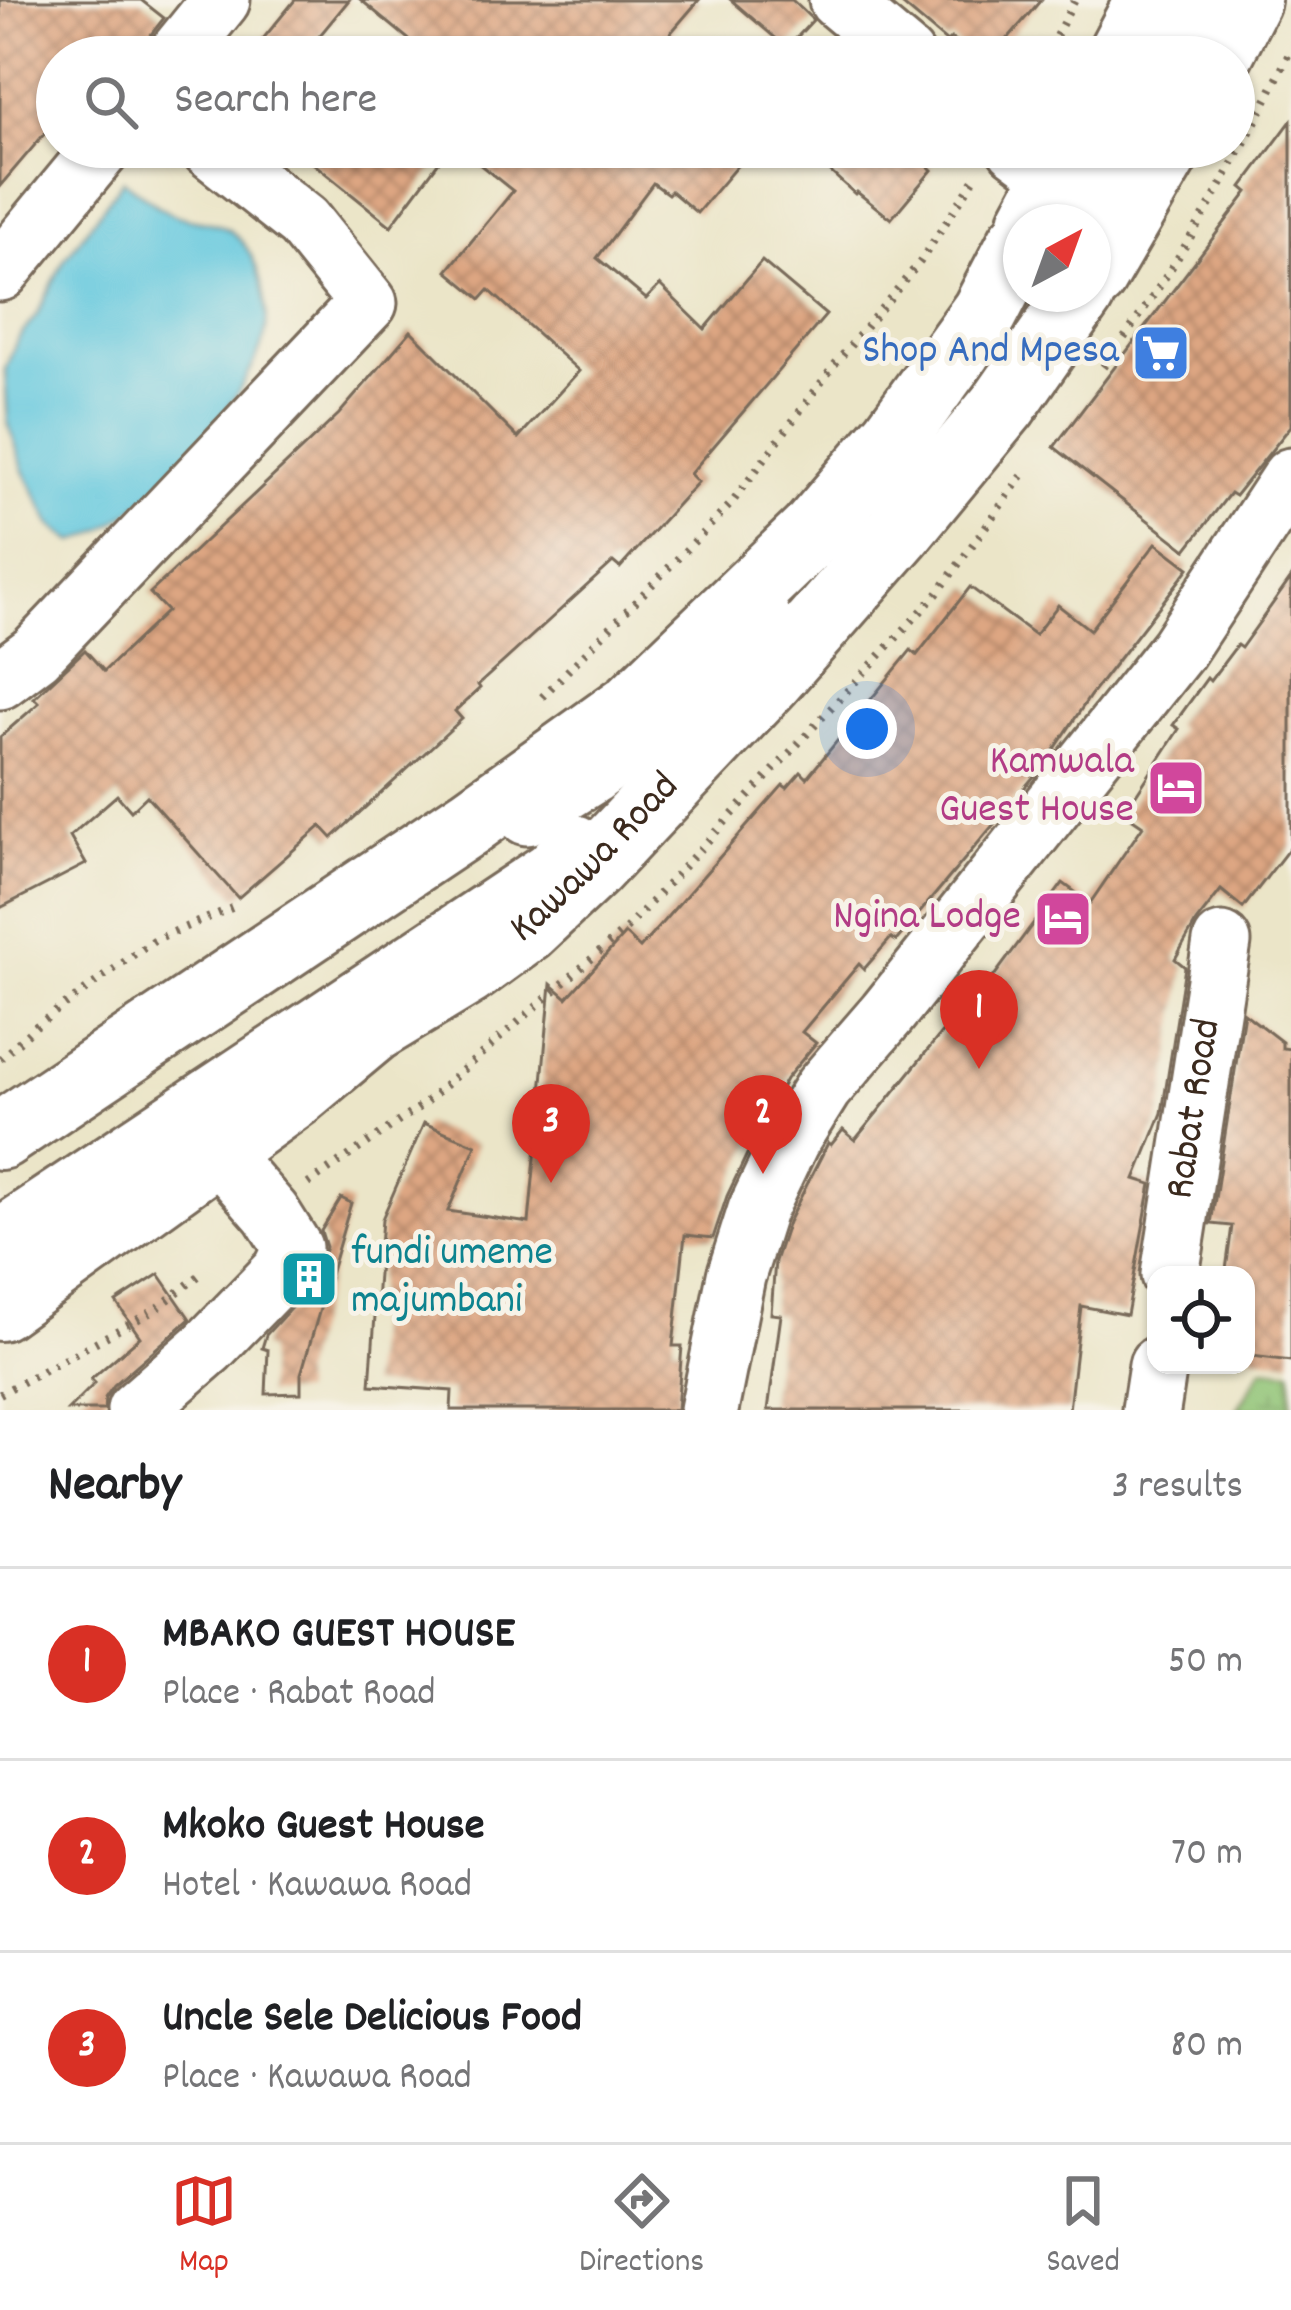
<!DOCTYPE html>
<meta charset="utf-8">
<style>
:root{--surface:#fff;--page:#f6f6f6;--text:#202124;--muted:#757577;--line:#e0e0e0;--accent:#d93025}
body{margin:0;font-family:Dekko,sans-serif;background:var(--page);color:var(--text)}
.controls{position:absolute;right:36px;bottom:36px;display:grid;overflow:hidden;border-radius:24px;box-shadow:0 3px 9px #0004}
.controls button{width:108px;height:108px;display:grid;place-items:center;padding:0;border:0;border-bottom:3px solid var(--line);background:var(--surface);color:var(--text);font:60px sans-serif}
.compass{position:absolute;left:1003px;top:204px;width:108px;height:108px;border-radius:50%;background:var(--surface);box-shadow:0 3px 9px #0004;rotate:41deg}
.you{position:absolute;left:867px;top:729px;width:42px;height:42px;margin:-30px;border:9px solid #fff;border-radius:50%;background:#1a73e8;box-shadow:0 0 0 18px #1a73e833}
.badge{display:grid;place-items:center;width:78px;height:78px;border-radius:50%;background:var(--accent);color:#fff;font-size:39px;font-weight:700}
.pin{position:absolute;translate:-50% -99px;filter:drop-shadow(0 3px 6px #0008)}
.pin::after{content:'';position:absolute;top:63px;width:42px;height:36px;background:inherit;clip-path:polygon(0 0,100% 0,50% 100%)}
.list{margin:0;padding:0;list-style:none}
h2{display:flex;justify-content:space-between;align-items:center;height:156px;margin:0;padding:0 48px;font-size:51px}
h2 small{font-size:39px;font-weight:400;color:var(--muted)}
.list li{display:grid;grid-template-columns:78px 1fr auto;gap:36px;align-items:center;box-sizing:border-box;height:192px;padding:0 48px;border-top:3px solid var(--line)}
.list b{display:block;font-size:45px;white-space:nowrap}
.list p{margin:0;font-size:39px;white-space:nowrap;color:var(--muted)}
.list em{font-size:39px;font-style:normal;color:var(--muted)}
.icon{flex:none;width:66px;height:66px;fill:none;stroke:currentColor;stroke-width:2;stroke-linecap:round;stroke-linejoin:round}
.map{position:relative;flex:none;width:1291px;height:1410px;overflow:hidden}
.search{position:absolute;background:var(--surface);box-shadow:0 3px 9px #0004;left:36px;right:36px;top:36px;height:132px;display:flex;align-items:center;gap:30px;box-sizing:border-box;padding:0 42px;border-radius:66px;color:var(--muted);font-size:45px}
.sheet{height:732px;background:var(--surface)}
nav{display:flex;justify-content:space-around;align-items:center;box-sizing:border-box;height:168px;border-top:3px solid var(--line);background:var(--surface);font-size:33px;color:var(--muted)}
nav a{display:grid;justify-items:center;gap:6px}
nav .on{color:var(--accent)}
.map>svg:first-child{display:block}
.wetland{fill:url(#wetland-marsh);stroke:#65764a;stroke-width:3}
.water{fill:#61c7de;stroke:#4e787e;stroke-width:3}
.building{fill:url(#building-cross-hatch)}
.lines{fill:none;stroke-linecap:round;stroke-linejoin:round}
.minor-casing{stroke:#796b5a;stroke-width:63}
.major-casing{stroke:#796b5a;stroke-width:72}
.path{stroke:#796b5a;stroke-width:8;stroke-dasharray:3 9;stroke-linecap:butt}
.minor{stroke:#fff;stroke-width:57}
.major{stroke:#fff;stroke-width:66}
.labels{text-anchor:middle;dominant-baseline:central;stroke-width:10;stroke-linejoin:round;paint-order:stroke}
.shop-label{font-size:42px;fill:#366cbe;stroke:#f7f3e8;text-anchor:end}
.hotel-label{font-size:42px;fill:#b23c85;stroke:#f7f3e8;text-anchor:end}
.street-label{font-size:42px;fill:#3b2a1e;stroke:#f7f3e8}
.culture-label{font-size:42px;fill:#0d838f;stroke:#f7f3e8;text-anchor:start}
</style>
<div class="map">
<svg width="1291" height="1410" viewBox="0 0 1291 1410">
<defs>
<pattern id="wetland-marsh" width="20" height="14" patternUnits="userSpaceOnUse" patternTransform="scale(3)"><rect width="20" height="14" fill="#8fc375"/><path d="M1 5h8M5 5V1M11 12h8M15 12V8" fill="none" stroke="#769f5f"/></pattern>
<pattern id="building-cross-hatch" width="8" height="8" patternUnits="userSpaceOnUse" patternTransform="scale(3)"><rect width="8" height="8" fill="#dda682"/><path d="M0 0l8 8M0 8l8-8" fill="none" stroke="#b4876a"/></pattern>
</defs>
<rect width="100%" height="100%" fill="#f7f3e8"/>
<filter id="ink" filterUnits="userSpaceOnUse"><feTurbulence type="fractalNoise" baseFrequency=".00833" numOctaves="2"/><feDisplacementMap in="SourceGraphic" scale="24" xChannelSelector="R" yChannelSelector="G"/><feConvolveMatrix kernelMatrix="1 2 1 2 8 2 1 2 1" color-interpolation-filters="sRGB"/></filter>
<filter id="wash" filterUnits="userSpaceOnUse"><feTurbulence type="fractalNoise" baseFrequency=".004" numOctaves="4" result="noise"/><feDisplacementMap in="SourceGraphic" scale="48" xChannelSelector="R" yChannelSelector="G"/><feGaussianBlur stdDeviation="2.7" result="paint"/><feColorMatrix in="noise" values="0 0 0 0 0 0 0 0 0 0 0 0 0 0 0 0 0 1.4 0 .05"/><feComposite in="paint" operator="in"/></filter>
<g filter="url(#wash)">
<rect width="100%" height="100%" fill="#ebe5c8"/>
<polygon class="wetland" points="1263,1368 1291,1371 1291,1410 1237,1410"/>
<path class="water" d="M 123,180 C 137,190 152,204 168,212 C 194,226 220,215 242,242 C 259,262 272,313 264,338 C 241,411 146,520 74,542 L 52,526 L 24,471 L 8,422 L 5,370 L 17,340 L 37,315 L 63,262 Z"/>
<g id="blocks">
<g class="building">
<polygon points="0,0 141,0 164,18 149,37 143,57 57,57 57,119 0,186"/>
<polygon points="295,0 349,0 302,57 248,57"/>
<polygon points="361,0 699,0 668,36 693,57 430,57"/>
<polygon points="731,0 792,0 813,20 787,48"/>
<polygon points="897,0 1041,0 992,57 974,57 951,38 947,42"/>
<polygon points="1291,121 1291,426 1235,496 1230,493 1186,550 1054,447 1248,192 1242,187"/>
<polygon points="293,147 450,147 391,226"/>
<polygon points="458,147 753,147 697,213 671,191 668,194 653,183 597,258 646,299 660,285 705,329 762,261 826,315 690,474 698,482 620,568 613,562 478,685 480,688 455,711 462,719 332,838 321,826 238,898 147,796 131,811 117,795 70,836 86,864 0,908 0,737 39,703 34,698 85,650 104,671 167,611 150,593 339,414 411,331 518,438 579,371 489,290 481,299 447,271 513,191"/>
<polygon points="803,147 944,147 928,166 932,170 891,219 857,192 855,194"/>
<polygon points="1156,543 1189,568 1090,696 1046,762 896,941 891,938 864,969 859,964 802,1032 816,1043 786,1079 760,1127 727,1196 713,1238 685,1235 673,1346 682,1346 677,1410 451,1410 452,1391 370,1385 382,1219 424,1123 476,1145 448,1211 529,1223 551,984 567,998 625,934 640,948 783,785 787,788 801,772 807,778 911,650 917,655 970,587 1035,635 1058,605 1090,630"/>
<polygon points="1291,578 1291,846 1243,908 1221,890 1196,922 1175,959 1185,967 1162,1113 1135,1179 1151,1184 1127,1315 1081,1306 1069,1410 768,1410 781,1315 771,1314 775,1261 788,1222 828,1143 831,1145 843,1130 855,1140 960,1010 966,1014 1063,883 1090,903 1143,826 1124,813 1179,729 1173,725 1207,678 1210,681 1237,645 1241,648"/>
<polygon points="1244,1013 1282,1042 1282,1048 1291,1049 1291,1361 1252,1356 1253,1349 1246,1348 1246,1272 1226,1270 1232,1226 1211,1224"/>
<polygon points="341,1198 351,1203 301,1374 301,1393 266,1394 268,1350 262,1348 266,1335 312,1285 326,1247 321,1231"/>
<polygon points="159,1274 190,1319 114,1385 105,1398 104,1410 68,1410 95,1383 91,1379 140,1337 116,1302"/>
</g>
</g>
</g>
<g filter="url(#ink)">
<use href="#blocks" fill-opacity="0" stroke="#796b5a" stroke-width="3"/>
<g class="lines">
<defs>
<g id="minor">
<polyline points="838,0 906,57"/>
<polyline points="175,57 221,0"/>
<polyline points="1161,57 1191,0"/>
<polyline points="1016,147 1056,177"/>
<polyline points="1070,222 1111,147"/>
<polyline points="0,272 103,147"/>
<polyline points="0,680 36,653 368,303 303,222 208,147"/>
<polyline points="527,816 592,775 685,705 762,618"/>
<polyline points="0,1237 551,870 576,844"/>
<path id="s1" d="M 1170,1275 L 1222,942"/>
<polyline points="136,1410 208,1347 282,1271 293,1248 271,1213 216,1150"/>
<polyline points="709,1410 736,1276 757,1210 790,1141 823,1088 887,1014 1178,649 1291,477"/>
<polyline points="1151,1410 1158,1365"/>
</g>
<g id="major">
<polyline points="1119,57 1149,0"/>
<polyline points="1218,57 1247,0"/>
<polyline points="1032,222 1072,147"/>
<polyline points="1093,277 1169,147"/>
<polyline points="0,1136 471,821 633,705 812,533 895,436 985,312 1021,243"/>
<path id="s2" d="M 0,1307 L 294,1095 L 373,1029 L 467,972 L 526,929 L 591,868 L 769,680 L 898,533 L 1005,403 L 1081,294"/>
</g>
</defs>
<use href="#minor" class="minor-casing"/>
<use href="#major" class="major-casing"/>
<g class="path">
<polyline points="1045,57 1075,0"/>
<path d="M 1103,367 C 1176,269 1239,161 1291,49"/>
<polyline points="542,697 731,504 835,364 920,262 977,175"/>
<polyline points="0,1059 36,1026 154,940 239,905"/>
<polyline points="308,1184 421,1106 626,929 937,594 1022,476"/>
<polyline points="0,1394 155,1310 205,1271"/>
</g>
<use href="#minor" class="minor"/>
<use href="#major" class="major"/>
</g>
</g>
<defs>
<symbol id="supermarket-square" viewBox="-11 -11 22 22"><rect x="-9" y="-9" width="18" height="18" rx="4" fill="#3f7fe0" stroke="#f7f3e8"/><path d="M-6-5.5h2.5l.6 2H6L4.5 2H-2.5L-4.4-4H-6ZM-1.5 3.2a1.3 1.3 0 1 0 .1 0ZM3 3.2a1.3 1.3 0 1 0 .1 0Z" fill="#fff"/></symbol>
<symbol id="hotel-square" viewBox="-11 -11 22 22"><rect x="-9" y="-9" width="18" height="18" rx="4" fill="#d1479c" stroke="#f7f3e8"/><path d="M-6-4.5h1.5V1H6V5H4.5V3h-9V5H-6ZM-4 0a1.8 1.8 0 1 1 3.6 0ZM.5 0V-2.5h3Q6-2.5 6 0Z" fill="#fff"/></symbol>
<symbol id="building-square" viewBox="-11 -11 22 22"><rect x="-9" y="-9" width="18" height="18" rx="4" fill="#0f9aa8" stroke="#f7f3e8"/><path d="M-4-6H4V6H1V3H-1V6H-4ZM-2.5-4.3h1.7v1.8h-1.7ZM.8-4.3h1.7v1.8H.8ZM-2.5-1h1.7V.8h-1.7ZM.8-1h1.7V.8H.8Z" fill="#fff"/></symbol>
</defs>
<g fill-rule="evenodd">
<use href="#supermarket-square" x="1128" y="320" width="66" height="66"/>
<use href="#hotel-square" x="1143" y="755" width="66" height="66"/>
<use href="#hotel-square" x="1030" y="886" width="66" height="66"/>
<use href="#building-square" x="276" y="1246" width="66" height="66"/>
</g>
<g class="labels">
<g class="shop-label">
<text x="1119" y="353">Shop And Mpesa</text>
</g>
<g class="hotel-label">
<text x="1134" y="764">Kamwala<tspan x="1134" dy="48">Guest House</tspan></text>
<text x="1021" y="919">Ngina Lodge</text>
</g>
<g class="street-label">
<text stroke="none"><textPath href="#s2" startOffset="747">Kawawa Road</textPath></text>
<text stroke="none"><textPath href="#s1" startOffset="168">Rabat Road</textPath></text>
</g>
<g class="culture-label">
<text x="351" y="1255">fundi umeme<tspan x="351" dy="48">majumbani</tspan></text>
</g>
</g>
</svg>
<div class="controls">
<button><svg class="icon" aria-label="locate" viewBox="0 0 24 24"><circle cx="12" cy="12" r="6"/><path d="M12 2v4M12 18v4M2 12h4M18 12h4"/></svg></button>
</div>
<svg class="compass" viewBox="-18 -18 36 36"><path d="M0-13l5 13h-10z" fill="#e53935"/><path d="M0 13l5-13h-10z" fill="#757577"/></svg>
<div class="you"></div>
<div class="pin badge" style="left:979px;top:1069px">1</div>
<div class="pin badge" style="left:763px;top:1174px">2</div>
<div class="pin badge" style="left:551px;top:1183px">3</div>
<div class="search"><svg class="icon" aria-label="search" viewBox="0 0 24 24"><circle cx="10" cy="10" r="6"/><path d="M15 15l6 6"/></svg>Search here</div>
</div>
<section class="sheet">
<h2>Nearby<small>3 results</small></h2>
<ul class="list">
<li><span class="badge">1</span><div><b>MBAKO GUEST HOUSE</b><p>Place · Rabat Road</p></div><em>50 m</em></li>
<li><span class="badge">2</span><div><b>Mkoko Guest House</b><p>Hotel · Kawawa Road</p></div><em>70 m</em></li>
<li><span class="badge">3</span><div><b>Uncle Sele Delicious Food</b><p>Place · Kawawa Road</p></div><em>80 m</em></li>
</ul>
</section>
<nav>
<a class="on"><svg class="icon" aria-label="map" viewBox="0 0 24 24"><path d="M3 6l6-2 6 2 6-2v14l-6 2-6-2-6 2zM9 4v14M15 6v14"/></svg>Map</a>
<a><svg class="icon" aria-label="directions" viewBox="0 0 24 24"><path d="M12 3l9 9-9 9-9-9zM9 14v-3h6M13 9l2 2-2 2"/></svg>Directions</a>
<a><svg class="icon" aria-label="saved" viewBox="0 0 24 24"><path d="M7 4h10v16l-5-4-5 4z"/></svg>Saved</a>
</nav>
